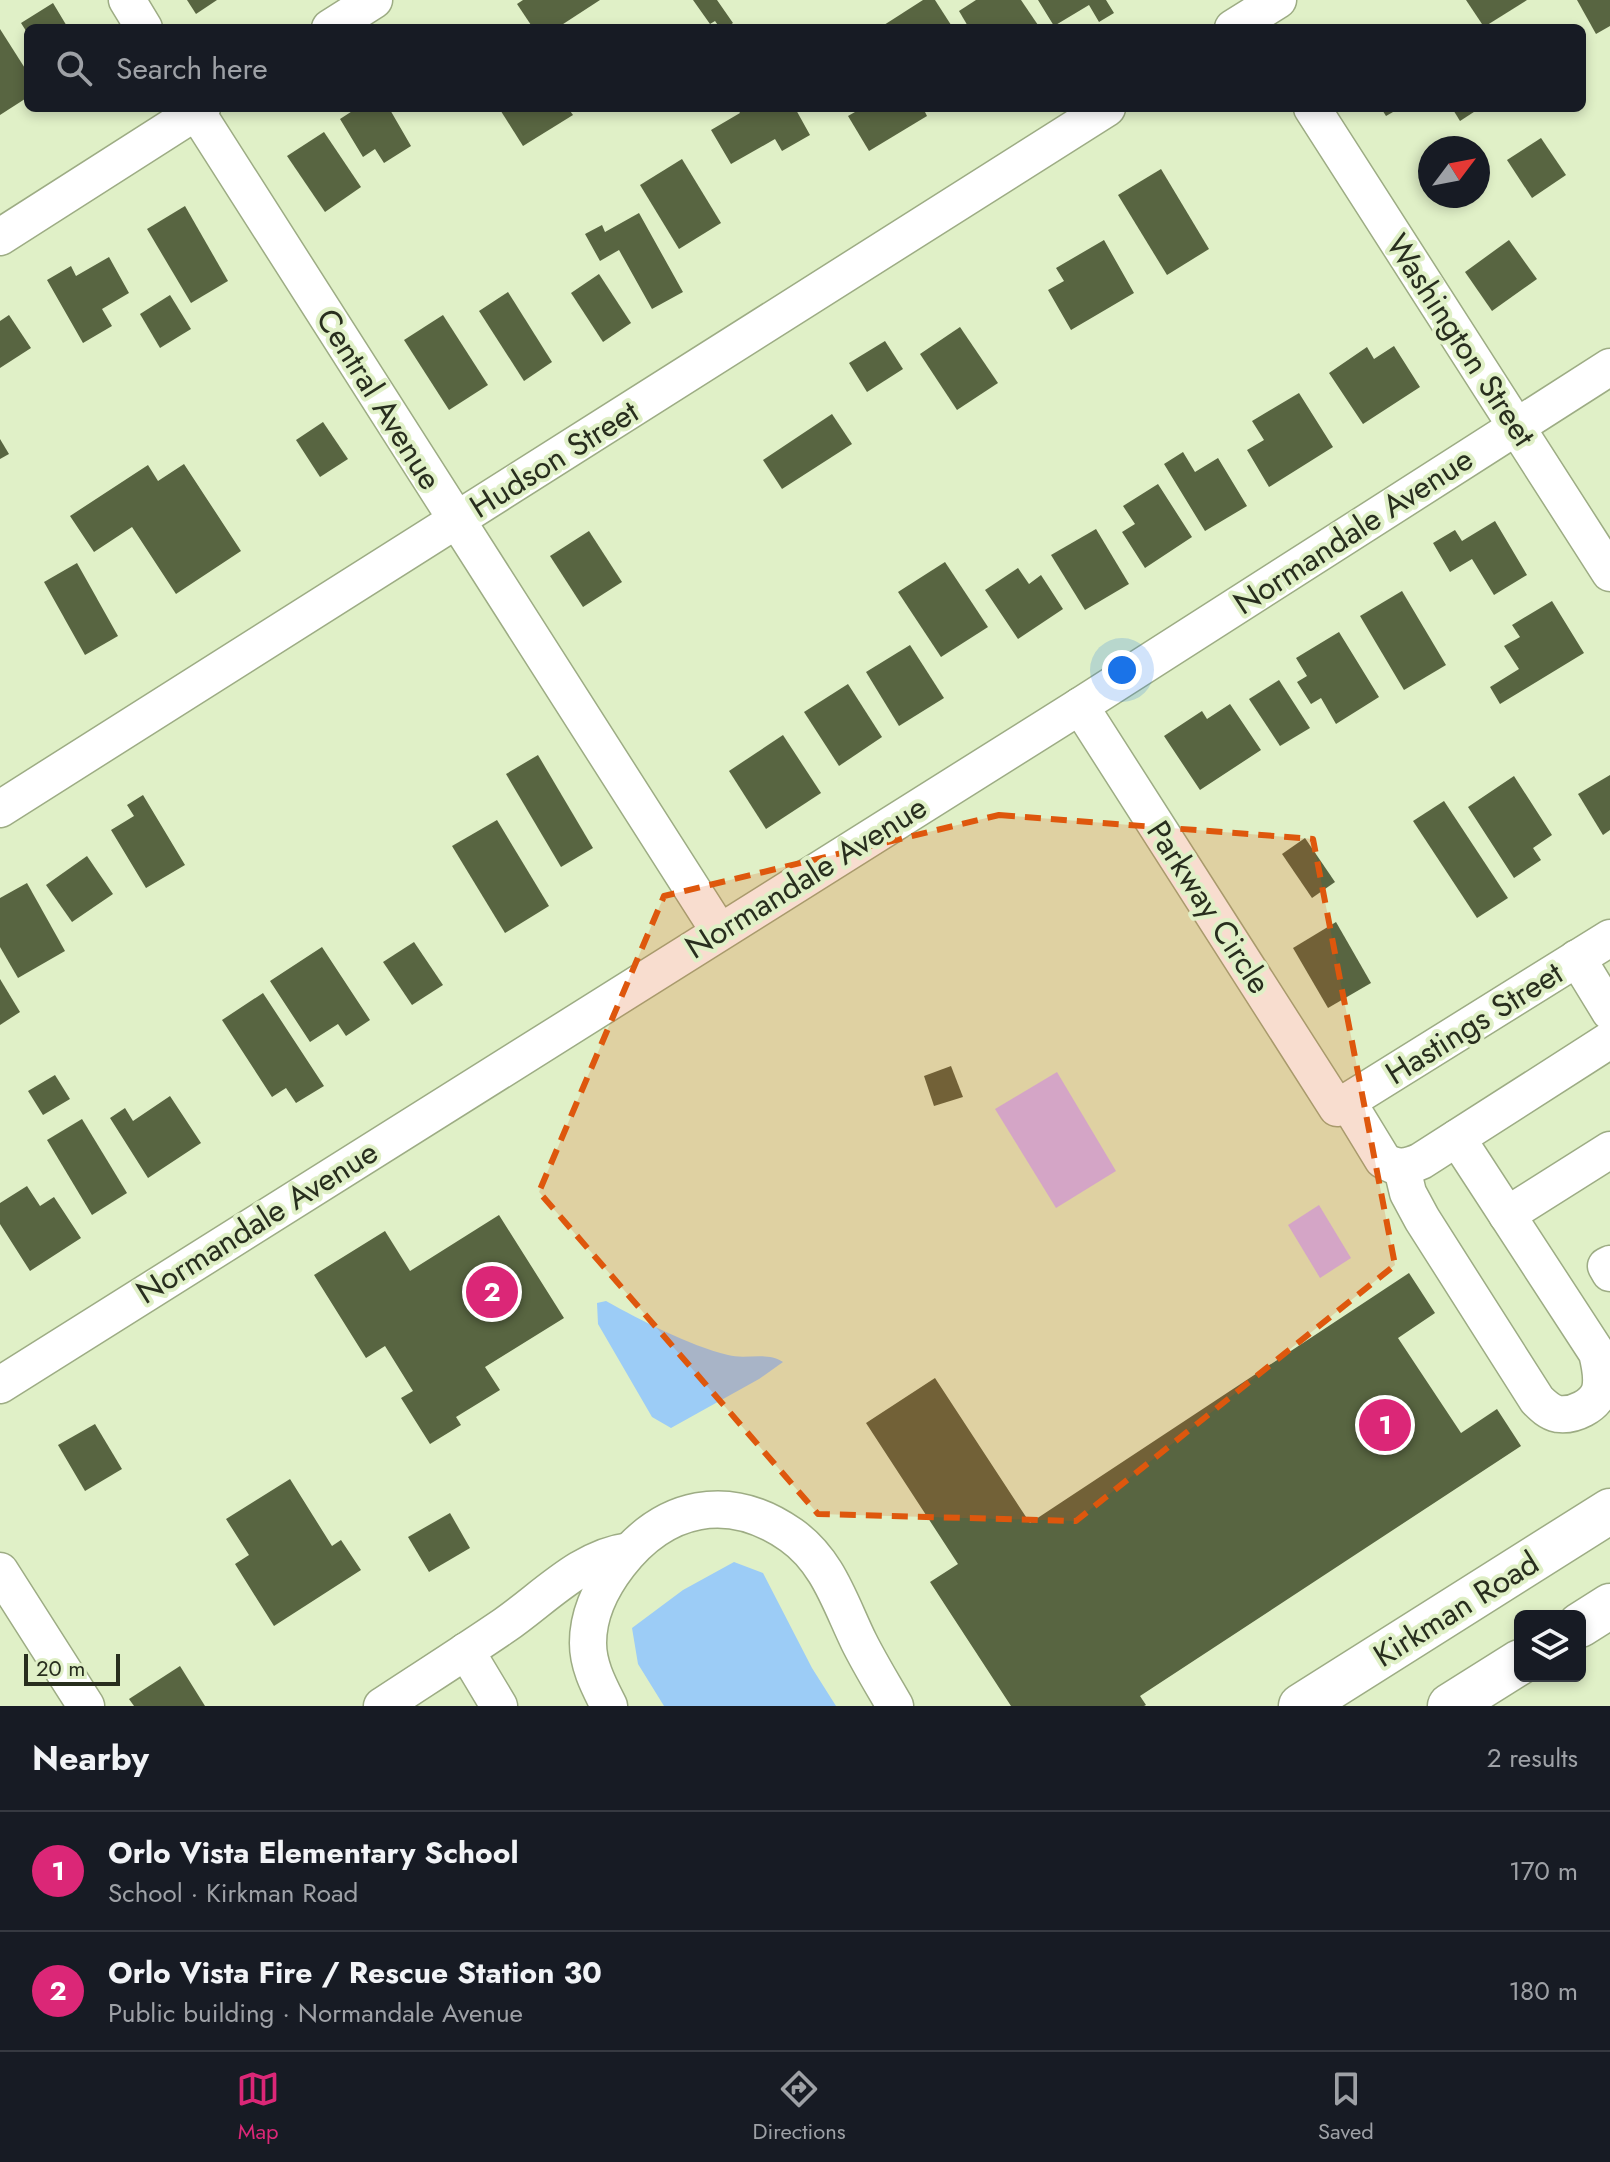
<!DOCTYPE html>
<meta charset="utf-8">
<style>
:root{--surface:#171b24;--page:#20242c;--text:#f1f3f6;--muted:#9ea1a6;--line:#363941;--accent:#db2777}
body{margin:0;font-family:Jost,sans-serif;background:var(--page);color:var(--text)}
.controls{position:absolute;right:24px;bottom:24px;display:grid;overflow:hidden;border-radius:12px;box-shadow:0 4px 12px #0003}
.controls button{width:72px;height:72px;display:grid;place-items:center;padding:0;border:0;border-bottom:2px solid var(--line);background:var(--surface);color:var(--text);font:40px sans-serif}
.compass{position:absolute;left:1418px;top:136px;width:72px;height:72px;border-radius:50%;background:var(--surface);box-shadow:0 4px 12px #0003;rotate:58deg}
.scale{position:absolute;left:24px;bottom:20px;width:96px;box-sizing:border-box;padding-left:8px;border:4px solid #282e1e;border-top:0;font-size:22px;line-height:28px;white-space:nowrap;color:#282e1e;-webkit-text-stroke:6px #e0f0c7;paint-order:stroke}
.you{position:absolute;left:1122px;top:670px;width:28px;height:28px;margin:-20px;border:6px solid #fff;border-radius:50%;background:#1a73e8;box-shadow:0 0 0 12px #1a73e833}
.badge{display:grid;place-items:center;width:52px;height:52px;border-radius:50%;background:var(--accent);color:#fff;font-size:26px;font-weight:700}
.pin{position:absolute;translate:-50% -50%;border:4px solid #fff;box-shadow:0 2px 8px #0006}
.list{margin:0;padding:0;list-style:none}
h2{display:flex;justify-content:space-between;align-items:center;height:104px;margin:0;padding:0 32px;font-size:34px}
h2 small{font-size:26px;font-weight:400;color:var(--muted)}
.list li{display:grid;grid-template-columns:52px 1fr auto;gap:24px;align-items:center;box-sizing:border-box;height:120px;padding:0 32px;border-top:2px solid var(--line)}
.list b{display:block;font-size:30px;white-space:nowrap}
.list p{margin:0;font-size:26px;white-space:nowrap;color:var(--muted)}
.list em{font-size:26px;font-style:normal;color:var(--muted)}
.icon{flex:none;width:44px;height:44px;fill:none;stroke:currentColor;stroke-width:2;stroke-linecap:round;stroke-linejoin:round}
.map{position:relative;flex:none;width:1610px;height:1706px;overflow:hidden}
.search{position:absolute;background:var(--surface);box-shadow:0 4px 12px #0003;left:24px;right:24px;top:24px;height:88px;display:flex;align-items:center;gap:20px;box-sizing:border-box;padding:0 28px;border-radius:12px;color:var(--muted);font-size:30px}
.sheet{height:344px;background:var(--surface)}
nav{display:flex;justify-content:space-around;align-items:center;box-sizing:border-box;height:112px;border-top:2px solid var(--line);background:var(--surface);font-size:22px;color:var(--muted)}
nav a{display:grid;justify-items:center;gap:4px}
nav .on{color:var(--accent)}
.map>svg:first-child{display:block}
.green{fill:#d3baf4}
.water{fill:#9cccf6}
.building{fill:#586541}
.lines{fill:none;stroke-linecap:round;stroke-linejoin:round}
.minor-casing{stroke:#9dac84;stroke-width:39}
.major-casing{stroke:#9dac84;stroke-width:47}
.minor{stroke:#fff;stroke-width:36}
.major{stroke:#fff;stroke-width:44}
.marked{fill:#de570d;fill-opacity:0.2;stroke:#de570d;stroke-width:6;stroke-dasharray:16 10;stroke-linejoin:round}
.labels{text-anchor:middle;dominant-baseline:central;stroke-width:8;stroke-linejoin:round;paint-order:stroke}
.street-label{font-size:32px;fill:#282e1e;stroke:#e0f0c7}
</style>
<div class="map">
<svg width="1610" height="1706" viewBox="0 0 1610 1706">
<rect width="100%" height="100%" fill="#e0f0c7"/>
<g class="green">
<polygon points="1057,1072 1116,1171 1056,1208 995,1109"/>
<polygon points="1319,1205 1351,1258 1320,1278 1288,1225"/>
</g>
<g class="water">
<path d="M 606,1301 C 642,1321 688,1345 728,1355 C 746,1360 766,1351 783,1362 L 759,1379 L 671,1428 L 652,1417 L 598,1324 L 597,1303 Z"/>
<polygon points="734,1562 763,1573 812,1668 836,1706 664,1706 638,1664 632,1628 683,1590"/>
</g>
<g class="building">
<polygon points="187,0 217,0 196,14"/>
<polygon points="523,0 600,0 557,28 533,28 517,4"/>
<polygon points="693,0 717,0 733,23 726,28 720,28 715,21 710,24"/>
<polygon points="923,0 935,0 953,28 886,28 884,25"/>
<polygon points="976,0 1021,0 1040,28 969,28 959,11"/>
<polygon points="1038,0 1106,0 1114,13 1099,22 1089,5 1054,26"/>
<polygon points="1466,0 1527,0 1484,27"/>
<polygon points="1577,0 1610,0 1610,26 1596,34"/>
<polygon points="53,3 68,28 28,28 28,34 21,23"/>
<polygon points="0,29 28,73 28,97 0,115"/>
<polygon points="357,108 389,108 411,146 384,163 375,149 363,157 340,119"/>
<polygon points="499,108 568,108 573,115 523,146"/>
<polygon points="737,108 795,108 810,135 782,151 775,139 731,164 711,130 740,113"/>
<polygon points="862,108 923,108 927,116 869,151 848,116"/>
<polygon points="1381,108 1400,108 1386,116"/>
<polygon points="1452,108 1480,108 1460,121"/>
<polygon points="324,132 361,187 325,212 287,156"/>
<polygon points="1541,138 1566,175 1532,198 1507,160"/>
<polygon points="682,159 721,223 679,249 640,185"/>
<polygon points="1161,169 1209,249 1167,275 1118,195"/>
<polygon points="185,206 228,281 191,303 147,229"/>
<polygon points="639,213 683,292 652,309 619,250 600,261 585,234 602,225 605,232"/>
<polygon points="1104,240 1134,293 1071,330 1048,290 1064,281 1056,268"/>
<polygon points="1509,240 1537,279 1492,311 1465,272"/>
<polygon points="109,257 129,293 102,309 112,326 83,343 47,280 71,266 76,276"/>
<polygon points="599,274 631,323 603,342 571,293"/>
<polygon points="508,292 552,362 524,381 479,311"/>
<polygon points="170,295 191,329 160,348 140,314"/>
<polygon points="9,315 31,348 0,368 0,321"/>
<polygon points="443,315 488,385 449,410 404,340"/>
<polygon points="960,327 998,383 957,410 920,354"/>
<polygon points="885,341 903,369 867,392 849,363"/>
<polygon points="1394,346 1420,387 1363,424 1329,373 1367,347 1374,359"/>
<polygon points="1299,393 1333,447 1269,487 1247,450 1264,440 1252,421"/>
<polygon points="832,414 852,444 782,489 763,460"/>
<polygon points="323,422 348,459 320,477 296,440"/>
<polygon points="0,439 9,454 0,459"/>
<polygon points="1183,452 1195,472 1218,458 1247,506 1205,531 1164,464"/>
<polygon points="184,464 241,551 176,594 132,527 94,552 70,516 148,465 158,481"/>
<polygon points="1158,484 1192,537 1145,568 1122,532 1135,524 1123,506"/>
<polygon points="1495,521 1527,575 1494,595 1472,559 1450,572 1433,543 1455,530 1462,541"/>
<polygon points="1096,529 1129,584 1085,610 1051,555"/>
<polygon points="589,531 622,582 583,607 550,556"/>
<polygon points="945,562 988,627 941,657 898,592"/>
<polygon points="77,563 118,636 85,655 44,582"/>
<polygon points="1018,568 1029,584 1041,575 1063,609 1018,639 985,590"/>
<polygon points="1402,591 1446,665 1404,690 1360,616"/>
<polygon points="1552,601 1584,653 1500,704 1490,687 1519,669 1504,646 1520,637 1512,625"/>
<polygon points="1339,632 1379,697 1336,724 1321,698 1311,704 1297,682 1307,676 1296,658"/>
<polygon points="910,645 944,698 899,726 866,672"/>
<polygon points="1279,680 1310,728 1280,746 1249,699"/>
<polygon points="848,684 882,737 839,766 804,712"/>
<polygon points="1230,704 1261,750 1200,790 1164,736 1202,711 1207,719"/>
<polygon points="783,735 821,793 766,829 729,771"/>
<polygon points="538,755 593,848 561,867 506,774"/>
<polygon points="1610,775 1610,830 1603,835 1578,794"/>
<polygon points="1514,776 1552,835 1533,848 1541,860 1514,878 1468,807"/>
<polygon points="143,795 185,865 146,888 111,830 134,816 127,805"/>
<polygon points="1444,801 1508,898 1477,918 1413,821"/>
<polygon points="497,820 549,906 505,933 452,846"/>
<polygon points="1305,838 1335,882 1312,898 1282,854"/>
<polygon points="87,856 113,894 72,922 46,885"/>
<polygon points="27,883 65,951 18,978 0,947 0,898"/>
<polygon points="1336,922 1371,983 1328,1008 1293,948"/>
<polygon points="414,942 443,985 412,1005 383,962"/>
<polygon points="322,947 370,1020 346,1036 338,1024 310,1042 270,981"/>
<polygon points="0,979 20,1012 0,1025"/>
<polygon points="263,993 324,1086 296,1103 286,1088 272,1097 222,1020"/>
<polygon points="951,1066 963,1097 934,1106 924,1076"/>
<polygon points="55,1075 70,1099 43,1115 28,1091"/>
<polygon points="170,1096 201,1143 148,1178 110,1118 125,1108 133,1121"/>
<polygon points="82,1119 127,1193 92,1215 47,1140"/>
<polygon points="27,1186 40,1206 54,1197 81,1238 30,1271 0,1224 0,1203"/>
<polygon points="499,1215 564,1318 485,1367 500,1390 456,1417 461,1425 430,1444 401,1398 413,1391 385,1346 366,1358 314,1275 385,1231 410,1271"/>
<polygon points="1409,1273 1435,1313 1398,1338 1461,1433 1497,1409 1521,1446 1140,1696 1146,1705 1144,1706 1011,1706 930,1582 958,1564 866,1423 935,1378 1030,1523"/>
<polygon points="95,1424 122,1469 85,1491 58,1445"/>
<polygon points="290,1479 332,1546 341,1540 361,1570 274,1626 235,1564 249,1555 226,1519"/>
<polygon points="450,1513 470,1548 429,1572 408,1537"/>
<polygon points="180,1666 205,1706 134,1706 129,1699"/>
</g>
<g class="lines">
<defs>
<g id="minor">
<polyline points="127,0 144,28"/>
<polyline points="330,28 374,0"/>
<polyline points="1233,28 1278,0"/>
<polyline points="194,108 719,931"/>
<polyline points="1312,108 1610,573"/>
<polyline points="0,237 202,108"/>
<polyline points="1080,706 1337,1108 1610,938"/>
<polyline points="0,809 1107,108"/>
<polyline points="1577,958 1610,1012"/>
<path d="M 1347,1101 L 1383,1160 C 1396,1169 1406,1168 1421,1161 L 1610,1040"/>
<path d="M 1402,1168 L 1408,1193 L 1422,1219 L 1537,1400 C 1543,1406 1549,1412 1558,1414 C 1574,1416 1595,1406 1600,1390 C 1603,1378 1600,1365 1597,1353 L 1457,1138"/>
<polyline points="1507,1215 1610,1150"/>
<polyline points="1610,1264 1606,1266 1610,1273"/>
<polyline points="0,1385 1080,706 1610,367"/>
<polyline points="0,1571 86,1706"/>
<polyline points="466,1651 499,1706"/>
<path d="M 382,1706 C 423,1679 464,1653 505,1625 C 544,1598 581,1557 629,1551"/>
<path d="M 609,1706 C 599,1686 588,1666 588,1643 C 588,1614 602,1586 619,1564 C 664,1506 728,1491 791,1535 C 828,1561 840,1603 859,1642 C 870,1664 883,1685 895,1706"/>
</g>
<g id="major">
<polyline points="1580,1625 1610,1606"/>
<polyline points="1301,1706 1610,1511"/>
<polyline points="1450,1706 1520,1662"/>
</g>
</defs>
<use href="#minor" class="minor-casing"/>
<use href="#major" class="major-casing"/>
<use href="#minor" class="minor"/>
<use href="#major" class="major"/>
</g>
<path class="marked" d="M 999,815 L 1313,839 L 1395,1265 L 1076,1521 L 818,1514 L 539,1192 L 664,896 Z"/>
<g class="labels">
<g class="street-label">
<text transform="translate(1461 340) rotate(57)">Washington Street</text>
<text transform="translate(379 399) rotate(58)">Central Avenue</text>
<text transform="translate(554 459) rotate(-32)">Hudson Street</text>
<text transform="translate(1353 531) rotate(-33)">Normandale Avenue</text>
<text transform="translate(806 877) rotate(-32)">Normandale Avenue</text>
<text transform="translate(1209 907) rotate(57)">Parkway Circle</text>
<text transform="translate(1474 1023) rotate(-32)">Hastings Street</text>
<text transform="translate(257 1222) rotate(-32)">Normandale Avenue</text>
<text transform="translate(1456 1609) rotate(-32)">Kirkman Road</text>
</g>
</g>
</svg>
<div class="controls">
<button><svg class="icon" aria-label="layers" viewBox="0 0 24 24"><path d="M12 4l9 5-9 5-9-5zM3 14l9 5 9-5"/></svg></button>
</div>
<svg class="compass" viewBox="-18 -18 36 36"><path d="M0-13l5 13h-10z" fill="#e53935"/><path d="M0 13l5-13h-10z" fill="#9ea1a6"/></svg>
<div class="scale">20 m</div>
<div class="you"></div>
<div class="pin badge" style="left:1385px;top:1425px">1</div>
<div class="pin badge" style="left:492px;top:1292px">2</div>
<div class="search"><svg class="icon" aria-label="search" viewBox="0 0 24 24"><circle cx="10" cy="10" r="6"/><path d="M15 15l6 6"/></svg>Search here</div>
</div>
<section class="sheet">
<h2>Nearby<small>2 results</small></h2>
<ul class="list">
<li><span class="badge">1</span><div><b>Orlo Vista Elementary School</b><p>School · Kirkman Road</p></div><em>170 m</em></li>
<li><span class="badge">2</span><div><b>Orlo Vista Fire / Rescue Station 30</b><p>Public building · Normandale Avenue</p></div><em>180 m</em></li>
</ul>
</section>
<nav>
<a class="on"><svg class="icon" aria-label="map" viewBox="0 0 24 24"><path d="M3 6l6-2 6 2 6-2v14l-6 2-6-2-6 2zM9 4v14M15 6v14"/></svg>Map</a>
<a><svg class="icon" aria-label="directions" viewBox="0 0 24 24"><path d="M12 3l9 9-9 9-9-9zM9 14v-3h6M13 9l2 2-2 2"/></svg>Directions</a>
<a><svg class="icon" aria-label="saved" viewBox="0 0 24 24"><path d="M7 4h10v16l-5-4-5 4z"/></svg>Saved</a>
</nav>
